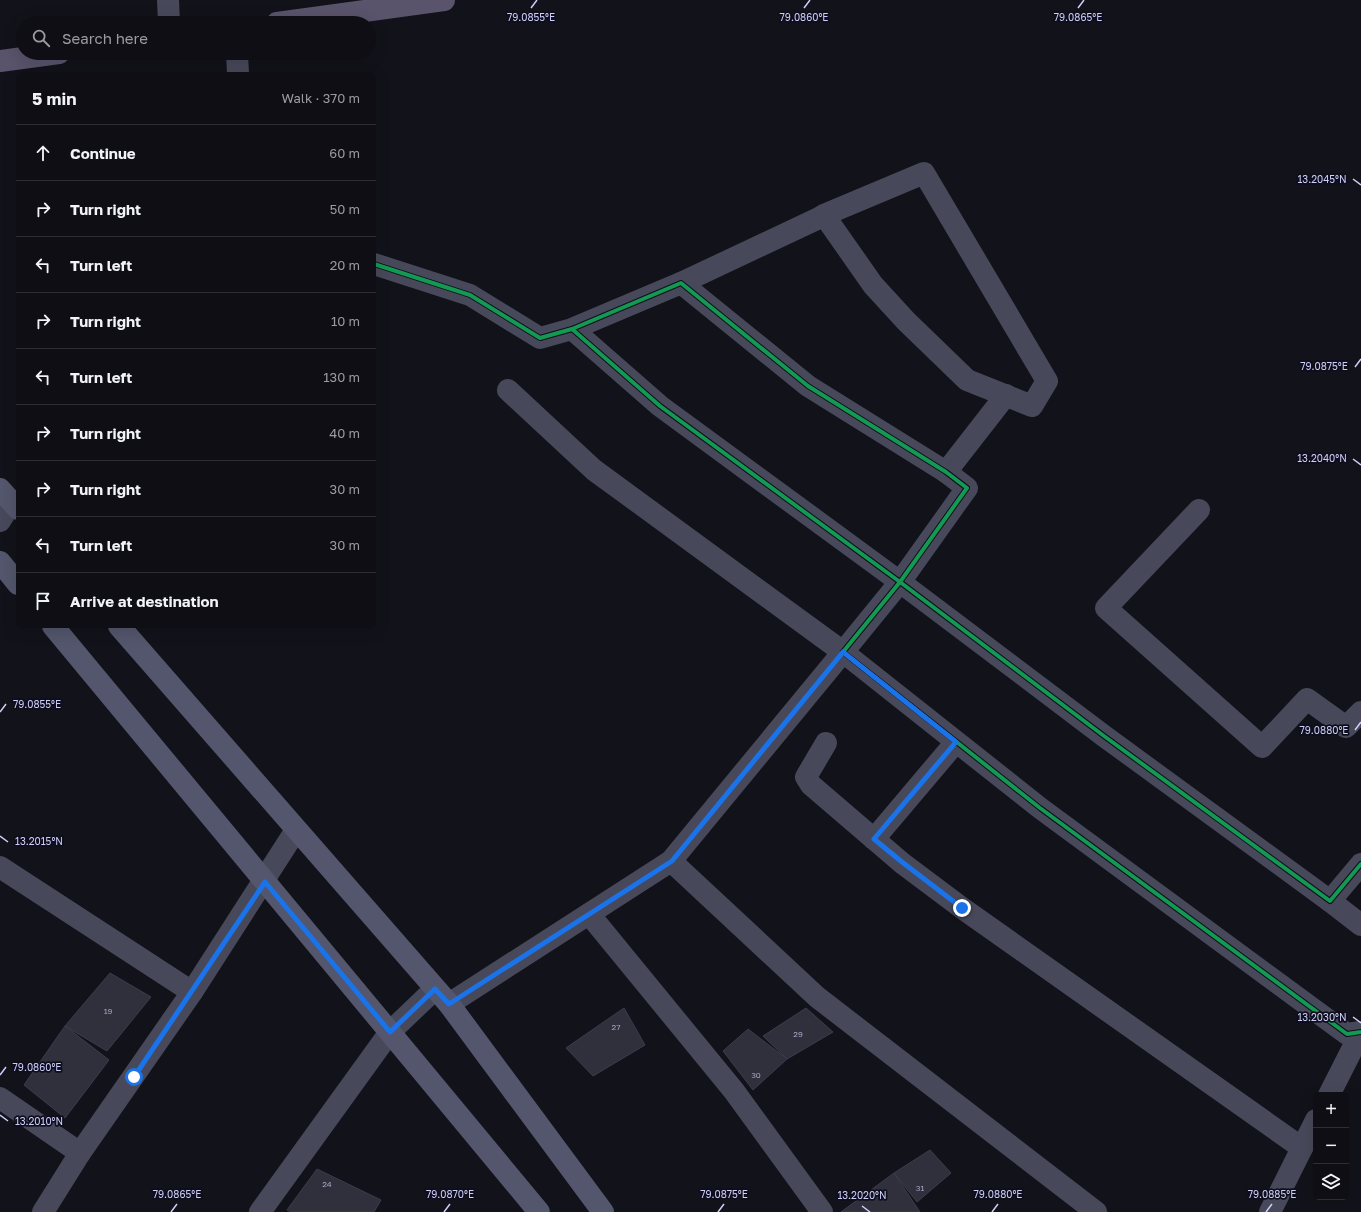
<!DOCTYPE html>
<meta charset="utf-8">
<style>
:root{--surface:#0e0e14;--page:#17171d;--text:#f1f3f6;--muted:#9b9ca0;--line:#2e2e34}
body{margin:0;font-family:"Golos Text",sans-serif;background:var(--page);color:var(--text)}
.controls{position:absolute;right:12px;bottom:12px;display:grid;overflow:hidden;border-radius:6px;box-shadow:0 4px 16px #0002}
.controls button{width:36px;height:36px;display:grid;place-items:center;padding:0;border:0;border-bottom:1px solid var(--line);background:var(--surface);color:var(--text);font:20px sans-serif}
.stop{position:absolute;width:12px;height:12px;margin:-9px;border:3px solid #1a73e8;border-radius:50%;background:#fff}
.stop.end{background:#1a73e8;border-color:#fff;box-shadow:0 1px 4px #0008}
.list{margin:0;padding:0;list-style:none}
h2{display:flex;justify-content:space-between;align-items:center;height:52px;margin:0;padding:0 16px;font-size:17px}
h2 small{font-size:13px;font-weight:400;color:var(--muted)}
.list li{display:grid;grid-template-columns:26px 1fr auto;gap:12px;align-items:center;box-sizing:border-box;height:56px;padding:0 16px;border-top:1px solid var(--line)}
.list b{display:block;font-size:15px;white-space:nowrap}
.list em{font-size:13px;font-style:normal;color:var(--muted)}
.icon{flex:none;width:22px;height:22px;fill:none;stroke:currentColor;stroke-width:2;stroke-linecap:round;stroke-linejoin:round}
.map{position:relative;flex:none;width:1361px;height:1212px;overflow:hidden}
.search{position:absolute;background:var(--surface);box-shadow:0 4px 16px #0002;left:16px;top:16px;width:360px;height:44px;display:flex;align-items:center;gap:10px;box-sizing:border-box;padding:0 14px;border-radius:22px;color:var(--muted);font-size:15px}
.panel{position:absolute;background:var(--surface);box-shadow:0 4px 16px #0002;left:16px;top:72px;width:360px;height:556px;border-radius:6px}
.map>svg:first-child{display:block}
.building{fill:#302f3c;stroke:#3d3c4d}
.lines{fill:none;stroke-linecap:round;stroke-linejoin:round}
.street{stroke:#474859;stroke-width:22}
.secondary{stroke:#53566c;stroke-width:22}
.primary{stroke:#59536b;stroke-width:22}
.cycleway-casing{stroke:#0e0e1d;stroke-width:6}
.cycleway{stroke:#139951;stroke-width:4}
.route{stroke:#1a73e8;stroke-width:5}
.ticks{fill:none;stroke:#cecffa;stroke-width:1.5}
.labels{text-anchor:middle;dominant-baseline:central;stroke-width:3.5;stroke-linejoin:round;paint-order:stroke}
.number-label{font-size:8px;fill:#a6a7ca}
.ticks-label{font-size:10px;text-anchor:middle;fill:#cecffa;stroke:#0e0e1d;stroke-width:3.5;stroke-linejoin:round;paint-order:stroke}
</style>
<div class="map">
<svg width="1361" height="1212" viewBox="0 0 1361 1212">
<rect width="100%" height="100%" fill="#12121a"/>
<g class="building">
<polygon points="110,973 151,997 107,1051 65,1026"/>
<polygon points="624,1008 645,1045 593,1076 566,1048"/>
<polygon points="806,1008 833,1032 787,1059 763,1036"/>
<polygon points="65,1026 109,1060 65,1118 24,1085"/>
<polygon points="748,1029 787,1059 753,1090 723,1051"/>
<polygon points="930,1150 951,1173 917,1202 894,1173"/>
<polygon points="317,1169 381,1200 374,1212 291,1212 287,1210"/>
<polygon points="894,1173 920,1212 841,1212"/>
</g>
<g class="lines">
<g class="street">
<polyline points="168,0 169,23"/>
<polyline points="237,53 238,74"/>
<polyline points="374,264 470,295 540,338 572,329 681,283 808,386 946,472 967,488 900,582 660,406 572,329"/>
<polyline points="681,283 819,218 824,215 924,173 1047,381 1032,406 967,380 906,321 873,285 824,215"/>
<polyline points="508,390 594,470 843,652 671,861"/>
<polyline points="946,472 1006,395"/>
<polyline points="1199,510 1106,608 1262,747 1307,699 1346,727 1361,712"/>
<polyline points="0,521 12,502"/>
<polyline points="826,743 806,777 811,785 902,863 962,908 1302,1148"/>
<polyline points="874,839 956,742"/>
<polyline points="1361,864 1330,901 1104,736 900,582 843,652 1040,808 1347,1034 1361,1032"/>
<polyline points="0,867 192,992"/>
<polyline points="1330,901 1361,925"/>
<polyline points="589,914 734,1091 822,1212"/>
<polyline points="449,1004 671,861 817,997 1096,1212"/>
<polyline points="1329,1095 1361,1032"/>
<polyline points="0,1098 80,1153 192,992 296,830"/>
<polyline points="43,1212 80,1153"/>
<polyline points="260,1212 390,1032 435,989"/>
<polyline points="1270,1212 1316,1120"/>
</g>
<g class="secondary">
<polyline points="0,489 18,509"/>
<polyline points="0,562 18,584"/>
<polyline points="53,626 539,1212"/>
<polyline points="119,626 449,1004 603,1212"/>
</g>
<g class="primary">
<polyline points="277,23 444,0"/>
<polyline points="0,61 59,53"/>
</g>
<defs>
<g id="cycleway">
<polyline points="374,264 470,295 540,338 572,329 681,283 808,386 946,472 967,488 900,582 660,406 572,329"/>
<polyline points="1361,864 1330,901 1104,736 900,582 843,652 1040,808 1347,1034 1361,1032"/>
</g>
</defs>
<use href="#cycleway" class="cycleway-casing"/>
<use href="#cycleway" class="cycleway"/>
</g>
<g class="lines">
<polyline class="route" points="134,1077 265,882 390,1032 435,989 449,1004 672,861 843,652 956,742 874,839 902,862 962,908"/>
</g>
<path class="ticks" d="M 531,8 L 537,0M 804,8 L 810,0M 1078,8 L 1084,0M 1353,179 L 1361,185M 1355,367 L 1361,359M 1353,459 L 1361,465M 0,712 L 6,704M 1355,730 L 1361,722M 0,836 L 8,842M 1353,1017 L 1361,1023M 0,1075 L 6,1067M 0,1115 L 8,1121M 862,1206 L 870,1212M 171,1212 L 177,1204M 444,1212 L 450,1204M 718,1212 L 724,1204M 992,1212 L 998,1204M 1266,1212 L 1272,1204"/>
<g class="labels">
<g class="number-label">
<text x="108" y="1011">19</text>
<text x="616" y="1027">27</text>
<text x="798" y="1034">29</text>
<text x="756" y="1075">30</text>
<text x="327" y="1184">24</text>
<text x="920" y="1188">31</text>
</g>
</g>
<g class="ticks-label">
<text x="531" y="21">79.0855°E</text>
<text x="804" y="21">79.0860°E</text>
<text x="1078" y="21">79.0865°E</text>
<text x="1322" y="183">13.2045°N</text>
<text x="1324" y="370">79.0875°E</text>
<text x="1322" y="462">13.2040°N</text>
<text x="37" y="708">79.0855°E</text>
<text x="1324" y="734">79.0880°E</text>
<text x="39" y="845">13.2015°N</text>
<text x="1322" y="1021">13.2030°N</text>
<text x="37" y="1071">79.0860°E</text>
<text x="39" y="1125">13.2010°N</text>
<text x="177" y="1198">79.0865°E</text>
<text x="450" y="1198">79.0870°E</text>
<text x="724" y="1198">79.0875°E</text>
<text x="998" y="1198">79.0880°E</text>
<text x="1272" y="1198">79.0885°E</text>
<text x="862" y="1199">13.2020°N</text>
</g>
</svg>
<div class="controls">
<button>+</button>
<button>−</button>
<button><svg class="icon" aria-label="layers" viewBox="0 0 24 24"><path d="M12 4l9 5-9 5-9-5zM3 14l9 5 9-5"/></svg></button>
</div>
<div class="stop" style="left:134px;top:1077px"></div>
<div class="stop end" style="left:962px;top:908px"></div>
<div class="search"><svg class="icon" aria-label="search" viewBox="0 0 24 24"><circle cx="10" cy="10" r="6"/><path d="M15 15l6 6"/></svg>Search here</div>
<section class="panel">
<h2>5 min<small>Walk · 370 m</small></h2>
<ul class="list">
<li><svg class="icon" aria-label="ahead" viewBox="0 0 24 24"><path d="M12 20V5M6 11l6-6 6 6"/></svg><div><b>Continue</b></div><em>60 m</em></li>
<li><svg class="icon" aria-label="right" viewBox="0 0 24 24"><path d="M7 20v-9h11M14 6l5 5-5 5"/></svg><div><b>Turn right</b></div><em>50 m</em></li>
<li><svg class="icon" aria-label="left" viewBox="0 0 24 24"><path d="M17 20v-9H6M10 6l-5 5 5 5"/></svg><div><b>Turn left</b></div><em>20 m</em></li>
<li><svg class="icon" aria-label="right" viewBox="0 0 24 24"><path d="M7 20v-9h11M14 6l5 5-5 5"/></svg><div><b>Turn right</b></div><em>10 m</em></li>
<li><svg class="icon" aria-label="left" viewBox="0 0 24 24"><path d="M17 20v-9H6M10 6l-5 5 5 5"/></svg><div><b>Turn left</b></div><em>130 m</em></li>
<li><svg class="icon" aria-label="right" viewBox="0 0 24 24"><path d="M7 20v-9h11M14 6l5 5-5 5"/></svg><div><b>Turn right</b></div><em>40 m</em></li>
<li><svg class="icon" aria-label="right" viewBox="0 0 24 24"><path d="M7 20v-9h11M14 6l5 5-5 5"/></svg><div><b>Turn right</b></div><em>30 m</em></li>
<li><svg class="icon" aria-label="left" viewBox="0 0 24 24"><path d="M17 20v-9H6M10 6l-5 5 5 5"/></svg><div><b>Turn left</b></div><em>30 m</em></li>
<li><svg class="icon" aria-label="arrive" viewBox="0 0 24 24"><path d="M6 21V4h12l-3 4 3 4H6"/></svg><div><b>Arrive at destination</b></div></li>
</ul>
</section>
</div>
